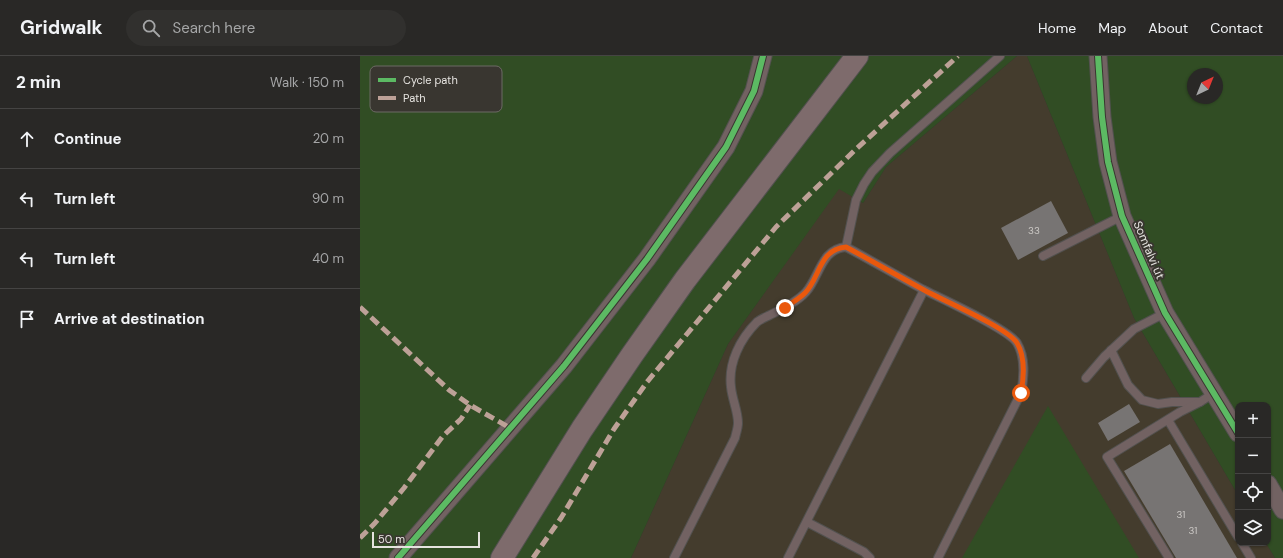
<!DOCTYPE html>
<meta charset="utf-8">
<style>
:root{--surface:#292826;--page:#31302e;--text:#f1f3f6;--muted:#a5a6a7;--line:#454443}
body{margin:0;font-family:"DM Sans",sans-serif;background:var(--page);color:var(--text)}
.controls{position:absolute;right:12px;bottom:12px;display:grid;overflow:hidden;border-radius:8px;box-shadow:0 1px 3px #0004}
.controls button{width:36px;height:36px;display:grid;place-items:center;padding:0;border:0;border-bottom:1px solid var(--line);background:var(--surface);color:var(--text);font:20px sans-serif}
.compass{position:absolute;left:827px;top:12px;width:36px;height:36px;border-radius:50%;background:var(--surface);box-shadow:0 1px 3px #0004;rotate:43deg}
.scale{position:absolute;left:12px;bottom:10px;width:108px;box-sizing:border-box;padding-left:4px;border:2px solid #e5e3df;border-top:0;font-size:11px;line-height:14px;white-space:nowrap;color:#e5e3df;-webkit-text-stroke:3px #393630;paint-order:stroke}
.stop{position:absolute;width:12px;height:12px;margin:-9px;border:3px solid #ea580c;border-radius:50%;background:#fff}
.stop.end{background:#ea580c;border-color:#fff;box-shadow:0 1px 4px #0008}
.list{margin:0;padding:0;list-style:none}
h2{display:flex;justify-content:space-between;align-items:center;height:52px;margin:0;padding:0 16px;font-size:17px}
h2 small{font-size:13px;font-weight:400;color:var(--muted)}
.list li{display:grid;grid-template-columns:26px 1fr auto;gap:12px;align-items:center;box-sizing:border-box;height:60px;padding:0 16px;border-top:1px solid var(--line)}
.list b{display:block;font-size:15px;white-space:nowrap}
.list em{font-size:13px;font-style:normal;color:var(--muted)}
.icon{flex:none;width:22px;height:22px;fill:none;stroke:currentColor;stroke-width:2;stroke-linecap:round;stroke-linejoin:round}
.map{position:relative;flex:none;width:923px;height:502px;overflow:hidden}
header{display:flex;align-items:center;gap:24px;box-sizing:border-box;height:56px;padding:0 20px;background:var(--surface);border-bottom:1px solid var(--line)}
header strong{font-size:19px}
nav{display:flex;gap:22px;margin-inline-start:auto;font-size:14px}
.search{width:280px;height:36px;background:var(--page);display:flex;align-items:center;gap:10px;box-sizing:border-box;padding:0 14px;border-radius:22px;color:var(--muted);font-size:15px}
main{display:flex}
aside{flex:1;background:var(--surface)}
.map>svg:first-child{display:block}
.industrial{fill:#443c2d}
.green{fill:#314d24;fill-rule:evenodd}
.building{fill:#777473}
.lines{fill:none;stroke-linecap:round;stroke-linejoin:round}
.lane-casing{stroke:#52514f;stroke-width:10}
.street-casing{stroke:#52514f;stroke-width:19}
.secondary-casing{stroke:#52514f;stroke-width:24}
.lane{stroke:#726262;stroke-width:8}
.street{stroke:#726262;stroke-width:17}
.secondary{stroke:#7e6b6c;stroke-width:22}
.quiet{stroke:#bda197;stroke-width:5;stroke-dasharray:10 5;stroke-linecap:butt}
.cycleway-casing{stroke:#393630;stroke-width:8}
.cycleway{stroke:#5cba63;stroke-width:6}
.route{stroke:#ea580c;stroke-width:5}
.labels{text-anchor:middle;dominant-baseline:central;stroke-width:4;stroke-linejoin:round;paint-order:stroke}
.number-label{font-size:10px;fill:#cac7c4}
.street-label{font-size:12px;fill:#e5e3df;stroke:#393630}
.key{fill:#393630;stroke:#6d6a65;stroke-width:1}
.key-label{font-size:11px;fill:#e5e3df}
</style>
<header>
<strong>Gridwalk</strong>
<div class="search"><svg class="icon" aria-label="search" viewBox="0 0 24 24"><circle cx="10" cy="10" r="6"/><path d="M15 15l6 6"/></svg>Search here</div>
<nav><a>Home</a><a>Map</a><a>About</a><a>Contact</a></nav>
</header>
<main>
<aside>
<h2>2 min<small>Walk · 150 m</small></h2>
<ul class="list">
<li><svg class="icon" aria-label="ahead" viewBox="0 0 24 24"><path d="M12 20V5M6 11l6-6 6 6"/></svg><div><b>Continue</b></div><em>20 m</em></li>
<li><svg class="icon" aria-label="left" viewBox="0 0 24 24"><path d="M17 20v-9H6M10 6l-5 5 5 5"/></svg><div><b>Turn left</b></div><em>90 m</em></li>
<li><svg class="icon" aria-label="left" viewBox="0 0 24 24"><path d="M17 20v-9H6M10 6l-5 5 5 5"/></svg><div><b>Turn left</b></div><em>40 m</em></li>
<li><svg class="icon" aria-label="arrive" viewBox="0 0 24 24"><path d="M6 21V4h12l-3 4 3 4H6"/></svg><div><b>Arrive at destination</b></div></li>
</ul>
</aside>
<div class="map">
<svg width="923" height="502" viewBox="0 0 923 502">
<rect width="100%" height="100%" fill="#373532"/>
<polygon class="industrial" points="657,0 667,0 774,262 878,439 878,487 906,487 915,502 271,502 368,288 479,132 503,147 526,111"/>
<g class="green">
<polygon points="0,0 657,0 526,111 503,147 479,133 368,288 271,502 0,502"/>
<path d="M 667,0 L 923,0 L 923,502 L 915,502 L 906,487 L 908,487 L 908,349 L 878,349 L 878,439 L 774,262 ZM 833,18 L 857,18 L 857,42 L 833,42 Z"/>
<polygon points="688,350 779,502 602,502"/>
</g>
<g class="building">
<polygon points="691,145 708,177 658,204 641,172"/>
<polygon points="769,348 780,366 748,385 738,367"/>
<polygon points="810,388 877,502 816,502 764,415"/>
</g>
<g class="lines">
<defs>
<g id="lane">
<polyline points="683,200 762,160"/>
<polyline points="751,294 768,329 782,344 798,348 812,346 840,346 854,337"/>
<polyline points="726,322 744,301 774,273 805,257"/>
<polyline points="808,364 878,481"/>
<polyline points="447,466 504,496 510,502"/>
<polyline points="882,487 891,502"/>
<path d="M 314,502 L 375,382 C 376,377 378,372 378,367 C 378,355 372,343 371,331 C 368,307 380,283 397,266 C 401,263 406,261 410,259 C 422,253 437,246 446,236 C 460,220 461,193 486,191"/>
<polyline points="428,502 564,234"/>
<path d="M 578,502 L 661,337 C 664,321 666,302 657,287 C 648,273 582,243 564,234 C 538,220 512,205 486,191 L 496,144 L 504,128 L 512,116 L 530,97 L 640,0"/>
<polyline points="809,502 747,401 820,356 840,346"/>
</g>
<g id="street">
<polyline points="738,0 742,61 748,106 762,160 805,257 878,377"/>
<polyline points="908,428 923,454"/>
<polyline points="38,502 204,310 287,203 366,91 394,35 403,0"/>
</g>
<polyline id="secondary" points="142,502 222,373 272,299 325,224 497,0"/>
</defs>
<use href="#lane" class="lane-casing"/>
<use href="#street" class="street-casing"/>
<use href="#secondary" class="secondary-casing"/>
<use href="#lane" class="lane"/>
<use href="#street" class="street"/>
<use href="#secondary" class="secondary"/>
<g class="quiet">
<polyline points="0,251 89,334 110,349 150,372"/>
<polyline points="0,482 15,467 44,432 83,380 101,363 110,349"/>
<polyline points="173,502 201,462 254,373 287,326 416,171 494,95 598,0"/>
</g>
<defs>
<g id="cycleway">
<polyline points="738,0 742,61 748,106 762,160 805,257 878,377"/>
<polyline points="38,502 204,310 287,203 366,91 394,35 403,0"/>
</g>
</defs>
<use href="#cycleway" class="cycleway-casing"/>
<use href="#cycleway" class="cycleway"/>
</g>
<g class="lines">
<path class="route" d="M 425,252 C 431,247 439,243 445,237 C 460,222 459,193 486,191 C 512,205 538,220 564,234 C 582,244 648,272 657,287 C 666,302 664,321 661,337"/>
</g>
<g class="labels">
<g class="number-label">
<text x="674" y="174">33</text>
<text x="821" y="458">31</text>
<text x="833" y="474">31</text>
</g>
<g class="street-label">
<text transform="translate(789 194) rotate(67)">Somfalvi út</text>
</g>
</g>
<rect x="10" y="10" width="132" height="46" rx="6" class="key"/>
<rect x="18" y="22" width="18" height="4" fill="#5cba63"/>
<rect x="18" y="40" width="18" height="4" fill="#bda197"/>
<g class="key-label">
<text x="43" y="28">Cycle path</text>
<text x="43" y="46">Path</text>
</g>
</svg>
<div class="controls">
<button>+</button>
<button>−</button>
<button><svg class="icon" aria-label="locate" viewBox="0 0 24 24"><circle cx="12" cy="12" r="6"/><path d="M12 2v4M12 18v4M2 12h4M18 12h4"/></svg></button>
<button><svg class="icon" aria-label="layers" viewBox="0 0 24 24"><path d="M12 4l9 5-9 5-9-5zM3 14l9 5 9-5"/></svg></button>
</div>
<svg class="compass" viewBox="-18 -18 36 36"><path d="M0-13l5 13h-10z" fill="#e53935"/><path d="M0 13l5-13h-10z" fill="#a5a6a7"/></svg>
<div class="scale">50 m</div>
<div class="stop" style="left:661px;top:337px"></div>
<div class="stop end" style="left:425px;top:252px"></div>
</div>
</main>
